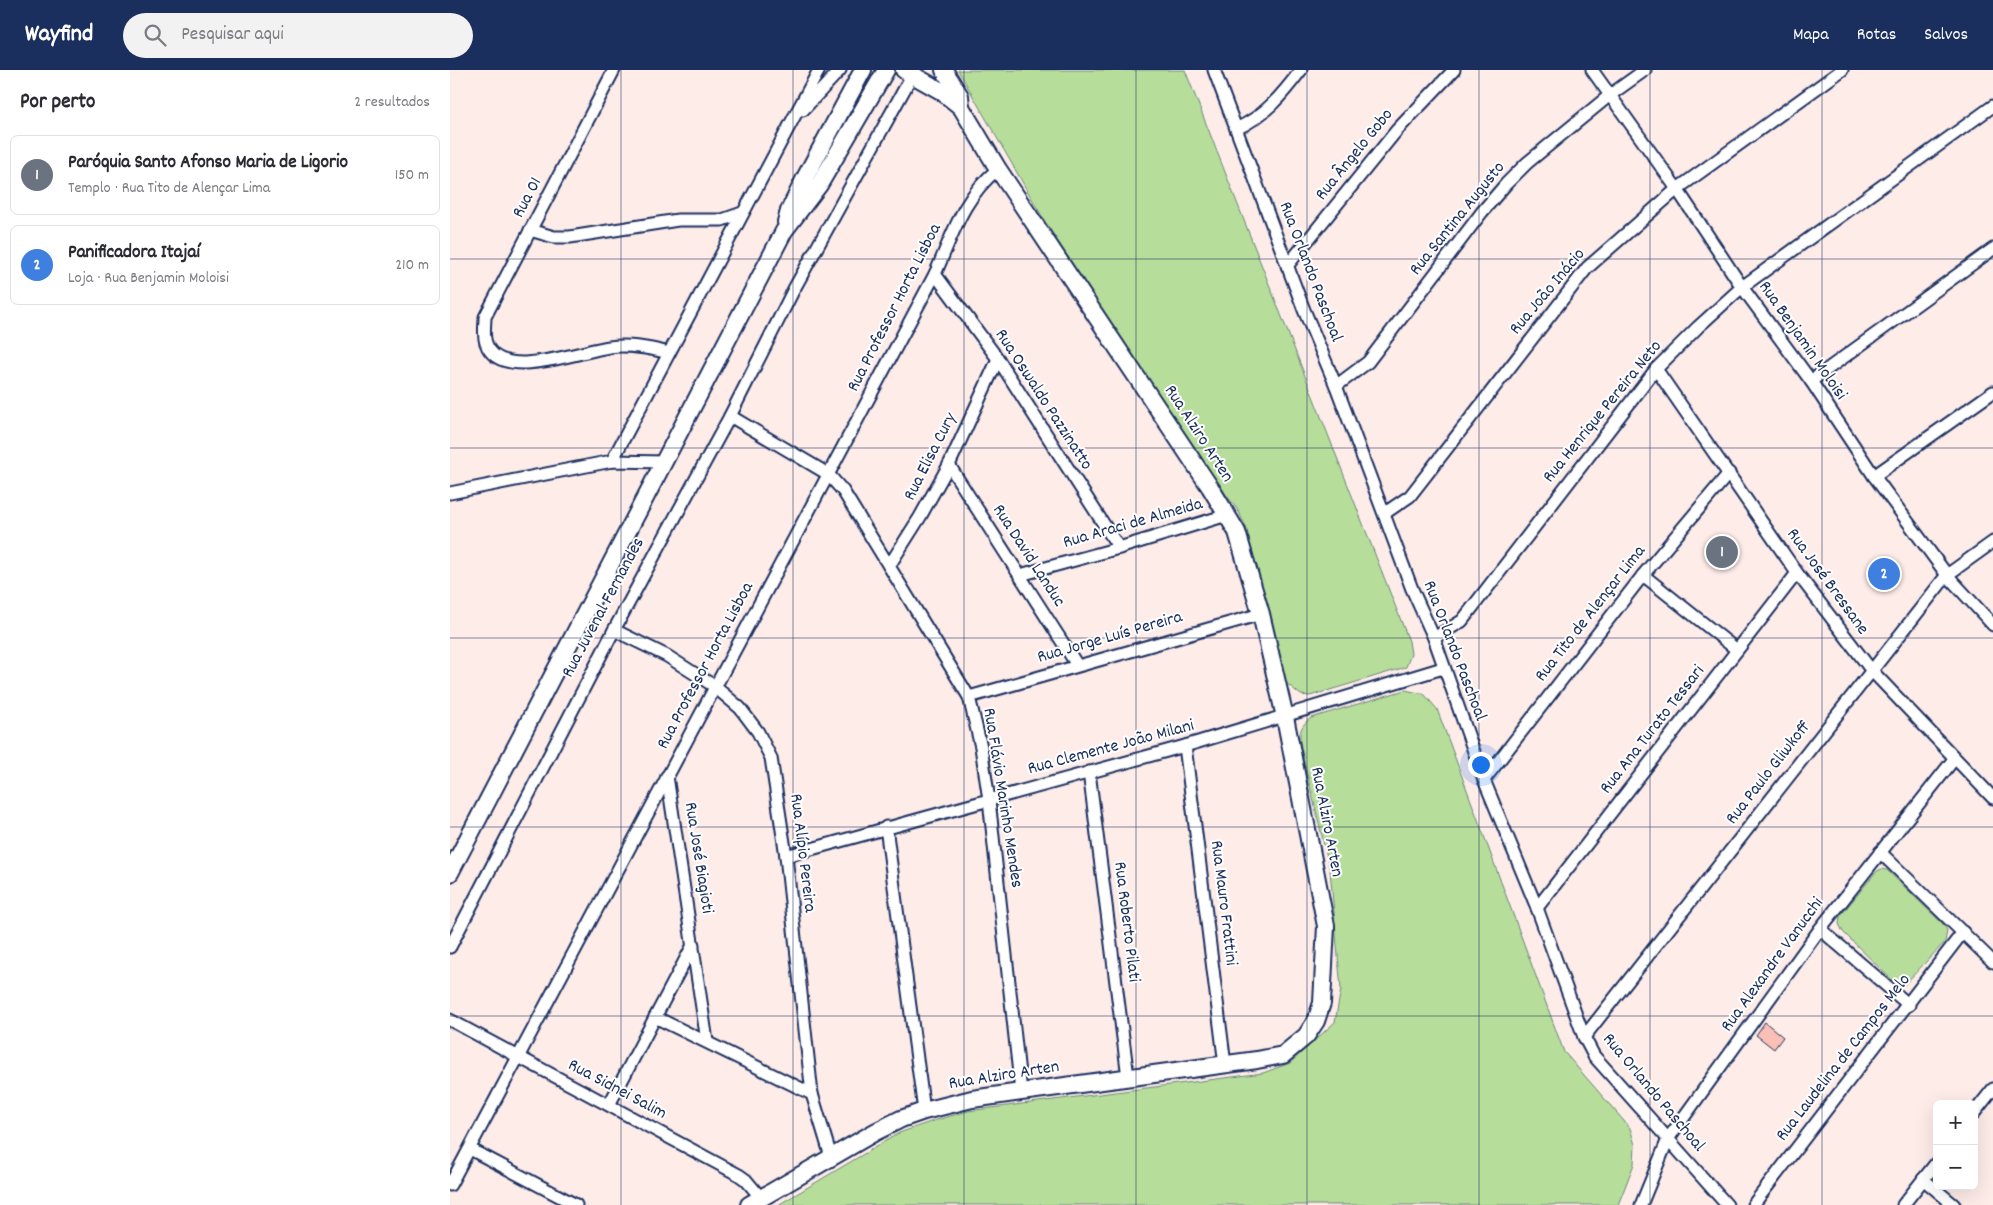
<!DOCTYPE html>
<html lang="pt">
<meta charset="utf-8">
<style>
:root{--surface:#fff;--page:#f2f2f3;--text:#2b2b33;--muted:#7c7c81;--line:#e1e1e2;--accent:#1b2f5e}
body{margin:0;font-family:Dekko,sans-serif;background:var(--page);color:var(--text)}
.controls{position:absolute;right:15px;bottom:15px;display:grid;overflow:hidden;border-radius:8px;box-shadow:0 5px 20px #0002}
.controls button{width:45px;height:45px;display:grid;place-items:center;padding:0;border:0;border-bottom:1px solid var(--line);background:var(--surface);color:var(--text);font:25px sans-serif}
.you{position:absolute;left:1030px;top:694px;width:18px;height:18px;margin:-12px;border:4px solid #fff;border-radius:50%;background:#1a73e8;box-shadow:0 0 0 8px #1a73e833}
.badge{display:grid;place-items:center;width:32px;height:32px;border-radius:50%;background:var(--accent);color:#fff;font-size:16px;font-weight:700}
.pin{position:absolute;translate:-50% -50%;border:2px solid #fff;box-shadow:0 1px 5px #0006}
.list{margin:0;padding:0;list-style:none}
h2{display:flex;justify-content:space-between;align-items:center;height:65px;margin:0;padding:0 20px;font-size:21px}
h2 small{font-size:16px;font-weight:400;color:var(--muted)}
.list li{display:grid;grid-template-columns:32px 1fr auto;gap:15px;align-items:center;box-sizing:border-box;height:80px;margin:0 10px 10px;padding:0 10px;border:1px solid var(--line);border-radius:8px}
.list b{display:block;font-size:19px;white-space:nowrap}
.list p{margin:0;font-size:16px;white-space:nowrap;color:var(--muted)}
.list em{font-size:16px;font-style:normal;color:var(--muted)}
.icon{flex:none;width:28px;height:28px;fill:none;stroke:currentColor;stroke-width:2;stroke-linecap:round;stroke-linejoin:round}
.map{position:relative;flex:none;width:1543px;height:1135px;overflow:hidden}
header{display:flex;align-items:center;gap:30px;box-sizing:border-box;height:70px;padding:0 25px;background:var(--accent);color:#fff}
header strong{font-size:24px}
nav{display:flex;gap:28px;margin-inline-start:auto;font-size:18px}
.search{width:350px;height:45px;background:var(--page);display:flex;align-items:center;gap:12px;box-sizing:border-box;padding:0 18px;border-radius:28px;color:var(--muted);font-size:19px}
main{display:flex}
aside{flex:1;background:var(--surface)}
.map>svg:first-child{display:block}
.green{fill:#b6dd99;stroke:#68867c}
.building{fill:#fbc0b5;stroke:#1b2f5e}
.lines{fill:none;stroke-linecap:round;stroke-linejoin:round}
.street-casing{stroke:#1b2f5e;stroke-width:15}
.secondary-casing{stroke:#1b2f5e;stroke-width:20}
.street{stroke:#fff;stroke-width:11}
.secondary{stroke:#fff;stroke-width:16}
.grid{fill:none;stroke:#1b2f5e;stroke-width:1;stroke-opacity:0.55}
.labels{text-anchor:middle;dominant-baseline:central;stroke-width:4;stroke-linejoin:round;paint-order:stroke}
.street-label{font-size:18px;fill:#1b2f5e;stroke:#fff}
</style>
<header>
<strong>Wayfind</strong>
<div class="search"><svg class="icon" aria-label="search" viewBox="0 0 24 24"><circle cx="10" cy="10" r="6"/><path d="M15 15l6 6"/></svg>Pesquisar aqui</div>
<nav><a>Mapa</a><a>Rotas</a><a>Salvos</a></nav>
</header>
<main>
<aside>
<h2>Por perto<small>2 resultados</small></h2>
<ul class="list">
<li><span class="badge" style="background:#6b7280">1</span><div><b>Paróquia Santo Afonso Maria de Ligorio</b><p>Templo · Rua Tito de Alençar Lima</p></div><em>150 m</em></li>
<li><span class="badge" style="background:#3f7fe0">2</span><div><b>Panificadora Itajaí</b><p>Loja · Rua Benjamin Moloisi</p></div><em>210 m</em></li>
</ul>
</aside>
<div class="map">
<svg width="1543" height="1135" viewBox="0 0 1543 1135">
<rect width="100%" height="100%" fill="#feece9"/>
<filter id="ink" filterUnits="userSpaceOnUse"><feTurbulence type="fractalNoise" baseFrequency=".02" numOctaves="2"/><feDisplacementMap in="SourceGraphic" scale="10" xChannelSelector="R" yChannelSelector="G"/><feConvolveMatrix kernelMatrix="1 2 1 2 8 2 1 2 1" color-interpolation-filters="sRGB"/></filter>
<g filter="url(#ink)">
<g class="green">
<polygon points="508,0 735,0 959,571 961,584 956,597 860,626 851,625 836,613 796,457 787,439 774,422 601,162"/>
<path d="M 955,620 L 974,624 L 987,639 L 1114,982 L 1180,1058 L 1185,1075 L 1184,1094 L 1168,1135 L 328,1135 L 449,1063 L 483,1051 L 518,1041 L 813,1003 L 840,993 L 885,952 L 891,919 L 880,800 L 851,678 C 849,663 849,657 861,648 Z"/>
<polygon points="1431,799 1437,800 1495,856 1497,861 1495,872 1454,915 1446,914 1393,862 1389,854 1390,846 1426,802"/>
</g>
<polygon class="building" points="1315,952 1333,967 1324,979 1306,965"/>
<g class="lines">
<defs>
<g id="street">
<path d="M 164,0 L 35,247 C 35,255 33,265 36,273 C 49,313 129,281 159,277 C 179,274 199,278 219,283"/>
<polyline points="764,0 854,240 886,316 962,519 984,568 1034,710 1087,838 1134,967 1144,986 1277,1135"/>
<polyline points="1142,0 1227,119 1292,217 1361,311 1424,406 1497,505 1543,555"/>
<polyline points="353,40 390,0"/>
<path d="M 786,59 C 815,46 832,25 851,0"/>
<polyline points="80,160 104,167 120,167 228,150 272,150 292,143"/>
<polyline points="837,196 947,60 1004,0"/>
<polyline points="485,204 548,289 669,478"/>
<polyline points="1206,299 1347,503 1422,601 1543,728"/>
<polyline points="1361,311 1543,179"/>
<polyline points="886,316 918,292 1032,142 1056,114 1077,93 1160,25 1195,0"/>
<polyline points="280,346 378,404 393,421 519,627 531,677 539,730 571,1022"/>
<polyline points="162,391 369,0"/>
<polyline points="499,395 627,595"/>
<polyline points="1424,406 1543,322"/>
<polyline points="0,423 162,391 215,392"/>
<polyline points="935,443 960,426 1137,198 1227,119 1392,0"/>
<polyline points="439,496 470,447 499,395 548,289"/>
<polyline points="570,505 669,478 777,445"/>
<polyline points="1193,505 1287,580"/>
<polyline points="164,560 217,586 264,616 290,638 308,662 321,688 336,786 362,1024 381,1087"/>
<polyline points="984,568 1012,551 1206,299 1248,257 1292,217 1543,36"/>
<polyline points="519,627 811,544"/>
<polyline points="735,676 775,995"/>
<polyline points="639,702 678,1007"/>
<polyline points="217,706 257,971"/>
<polyline points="1034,710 1193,505 1279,403"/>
<polyline points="436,757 474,1041"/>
<polyline points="1430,782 1543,892"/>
<polyline points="336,786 735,676 993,598"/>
<polyline points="1087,838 1347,503"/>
<polyline points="1370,859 1459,935"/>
<polyline points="0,877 164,560 280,346 344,219 465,0"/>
<polyline points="205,947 362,1024"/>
<polyline points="0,950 289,1105 296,1110 311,1128"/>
<polyline points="1134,967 1497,505 1543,472"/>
<polyline points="159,1035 243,875"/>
<polyline points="1524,1043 1543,1019"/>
<polyline points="20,1079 126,1135"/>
<polyline points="1473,1109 1504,1135"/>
<path d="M 0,1115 L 485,204 C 503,164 513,127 548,99"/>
<polyline points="1191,1135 1218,1069 1370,859 1504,689"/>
<polyline points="1303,1135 1513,862"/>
<polyline points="1453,1135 1487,1092"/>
</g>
<g id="secondary">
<polyline points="494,0 510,26 511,37"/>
<polyline points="336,152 339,141 356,106 413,0"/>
<polyline points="0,803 334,161 369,115 436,0"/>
<polyline points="299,1135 425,1062 451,1049 474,1041 522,1029 571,1022 807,990 833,985 856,966 866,951 872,933 876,856 835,647 811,544 787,462 760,417 548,99 511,37 491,21 454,0"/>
</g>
</defs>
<use href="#street" class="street-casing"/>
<use href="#secondary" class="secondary-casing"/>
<use href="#street" class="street"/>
<use href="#secondary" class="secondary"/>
</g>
</g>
<path class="grid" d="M 171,0 L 171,1135M 343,0 L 343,1135M 514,0 L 514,1135M 686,0 L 686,1135M 857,0 L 857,1135M 1029,0 L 1029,1135M 1200,0 L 1200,1135M 1372,0 L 1372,1135M 0,189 L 1543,189M 0,378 L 1543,378M 0,568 L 1543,568M 0,757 L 1543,757M 0,946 L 1543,946"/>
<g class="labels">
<g class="street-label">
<text transform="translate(905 85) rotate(-51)">Rua Ângelo Gobo</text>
<text transform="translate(78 128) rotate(-62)">Rua 01</text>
<text transform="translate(1008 149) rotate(-51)">Rua Santina Augusto</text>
<text transform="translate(860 202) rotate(69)">Rua Orlando Paschoal</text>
<text transform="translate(1098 222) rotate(-50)">Rua João Inácio</text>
<text transform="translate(445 238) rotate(-63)">Rua Professor Horta Lisboa</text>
<text transform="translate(1352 271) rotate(55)">Rua Benjamin Moloisi</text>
<text transform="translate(593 330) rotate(57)">Rua Oswaldo Pazzinatto</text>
<text transform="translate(1153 342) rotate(-51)">Rua Henrique Pereira Neto</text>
<text transform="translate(748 364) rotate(57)">Rua Alziro Arten</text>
<text transform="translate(481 387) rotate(-63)">Rua Elisa Cury</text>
<text transform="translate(683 454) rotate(-16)">Rua Araci de Almeida</text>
<text transform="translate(578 486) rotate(57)">Rua David Landuc</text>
<text transform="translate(1377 512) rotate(54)">Rua José Bressane</text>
<text transform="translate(154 538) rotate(-62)">Rua Juvenal Fernandes</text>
<text transform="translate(1141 544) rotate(-52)">Rua Tito de Alençar Lima</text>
<text transform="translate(660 568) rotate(-16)">Rua Jorge Luís Pereira</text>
<text transform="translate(1004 581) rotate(69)">Rua Orlando Paschoal</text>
<text transform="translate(256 596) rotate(-62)">Rua Professor Horta Lisboa</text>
<text transform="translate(1203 660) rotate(-52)">Rua Ana Turato Tessari</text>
<text transform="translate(661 678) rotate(-15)">Rua Clemente João Milani</text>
<text transform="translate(1319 703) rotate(-52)">Rua Paulo Gliwkoff</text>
<text transform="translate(552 728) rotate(81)">Rua Flávio Marinho Mendes</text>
<text transform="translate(876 752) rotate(79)">Rua Alziro Arten</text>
<text transform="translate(352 783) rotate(83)">Rua Alípio Pereira</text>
<text transform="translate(248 788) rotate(81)">Rua José Biagioti</text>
<text transform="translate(773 833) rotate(83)">Rua Mauro Frattini</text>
<text transform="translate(676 852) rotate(83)">Rua Roberto Pilati</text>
<text transform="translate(1323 895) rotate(-54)">Rua Alexandre Vanucchi</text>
<text transform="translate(1394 988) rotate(-52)">Rua Laudelina de Campos Melo</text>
<text transform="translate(554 1006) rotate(-9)">Rua Alziro Arten</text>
<text transform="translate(167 1020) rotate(28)">Rua Sidnei Salim</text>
<text transform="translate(1203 1023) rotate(50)">Rua Orlando Paschoal</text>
</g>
</g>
</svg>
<div class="controls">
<button>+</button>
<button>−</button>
</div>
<div class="you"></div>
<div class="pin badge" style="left:1272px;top:482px;background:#6b7280">1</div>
<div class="pin badge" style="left:1434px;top:504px;background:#3f7fe0">2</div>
</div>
</main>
